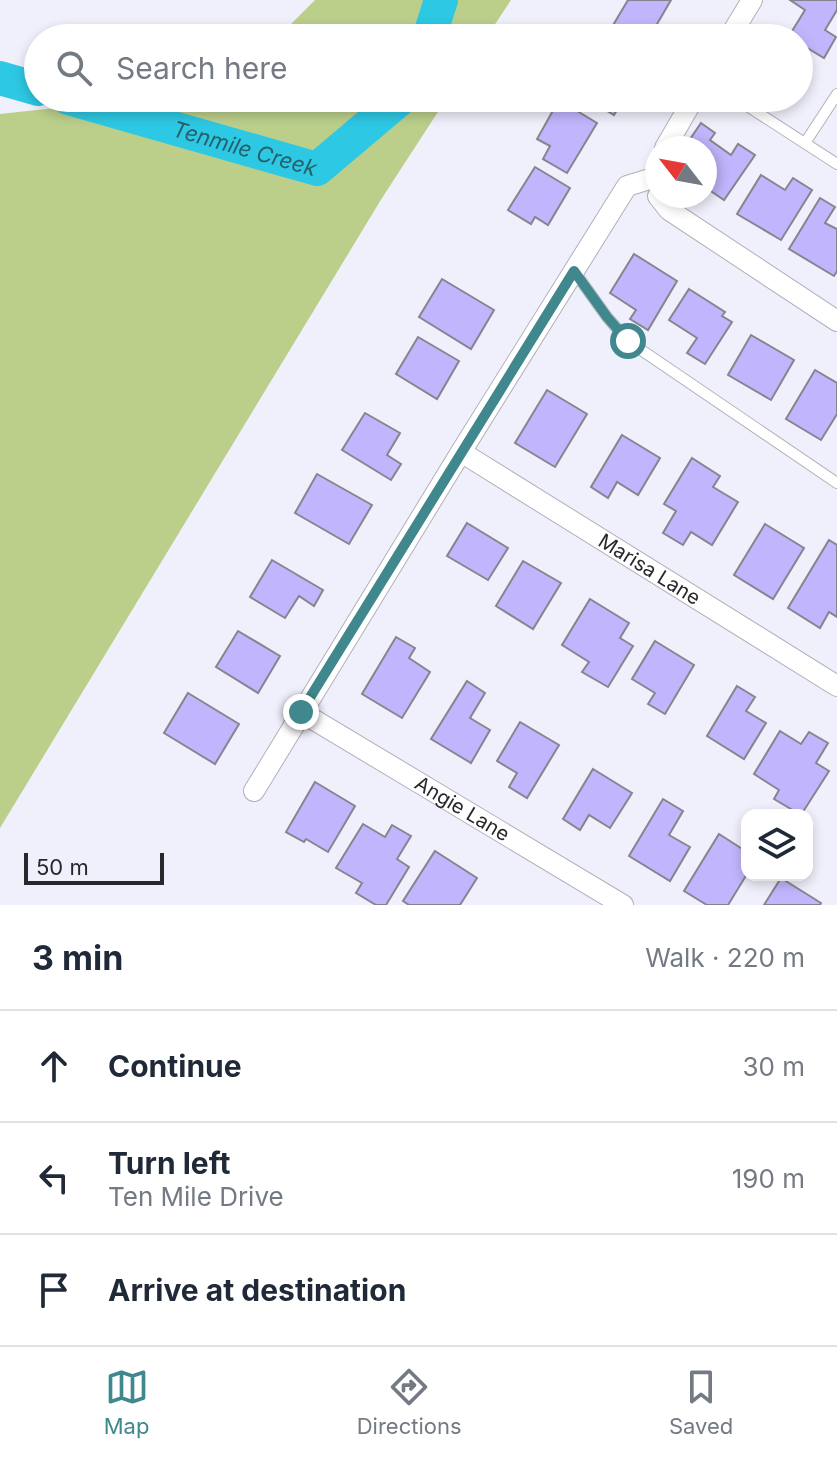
<!DOCTYPE html>
<meta charset="utf-8">
<style>
:root{--surface:#fff;--page:#f6f6f7;--text:#1f2937;--muted:#747a83;--line:#e0e1e3;--accent:#40888d}
body{margin:0;font-family:Inter,sans-serif;background:var(--page);color:var(--text)}
.controls{position:absolute;right:24px;bottom:24px;display:grid;overflow:hidden;border-radius:16px;box-shadow:0 4px 12px #0003}
.controls button{width:72px;height:72px;display:grid;place-items:center;padding:0;border:0;border-bottom:2px solid var(--line);background:var(--surface);color:var(--text);font:40px sans-serif}
.compass{position:absolute;left:645px;top:136px;width:72px;height:72px;border-radius:50%;background:var(--surface);box-shadow:0 4px 12px #0003;rotate:301deg}
.scale{position:absolute;left:24px;bottom:20px;width:140px;box-sizing:border-box;padding-left:8px;border:4px solid #28282c;border-top:0;font-size:22px;line-height:28px;white-space:nowrap;color:#28282c;-webkit-text-stroke:6px #eff0fb;paint-order:stroke}
.stop{position:absolute;width:24px;height:24px;margin:-18px;border:6px solid #40888d;border-radius:50%;background:#fff}
.stop.end{background:#40888d;border-color:#fff;box-shadow:0 2px 8px #0008}
.list{margin:0;padding:0;list-style:none}
h2{display:flex;justify-content:space-between;align-items:center;height:104px;margin:0;padding:0 32px;font-size:34px}
h2 small{font-size:26px;font-weight:400;color:var(--muted)}
.list li{display:grid;grid-template-columns:52px 1fr auto;gap:24px;align-items:center;box-sizing:border-box;height:112px;padding:0 32px;border-top:2px solid var(--line)}
.list b{display:block;font-size:30px;white-space:nowrap}
.list p{margin:0;font-size:26px;white-space:nowrap;color:var(--muted)}
.list em{font-size:26px;font-style:normal;color:var(--muted)}
.icon{flex:none;width:44px;height:44px;fill:none;stroke:currentColor;stroke-width:2;stroke-linecap:round;stroke-linejoin:round}
.map{position:relative;flex:none;width:837px;height:905px;overflow:hidden}
.search{position:absolute;background:var(--surface);box-shadow:0 4px 12px #0003;left:24px;right:24px;top:24px;height:88px;display:flex;align-items:center;gap:20px;box-sizing:border-box;padding:0 28px;border-radius:44px;color:var(--muted);font-size:30px}
.sheet{height:440px;background:var(--surface)}
nav{display:flex;justify-content:space-around;align-items:center;box-sizing:border-box;height:112px;border-top:2px solid var(--line);background:var(--surface);font-size:22px;color:var(--muted)}
nav a{display:grid;justify-items:center;gap:4px}
nav .on{color:var(--accent)}
.map>svg:first-child{display:block}
.green{fill:#bbcf8b}
.lines{fill:none;stroke-linecap:round;stroke-linejoin:round}
.river{stroke:#2dc8e3;stroke-width:34}
.building{fill:#c1b6fd;stroke:#86858f;stroke-width:2}
.service-casing{stroke:#b1b1bb;stroke-width:12}
.minor-casing{stroke:#b1b1bb;stroke-width:22}
.service{stroke:#fff;stroke-width:10}
.minor{stroke:#fff;stroke-width:20}
.route{stroke:#40888d;stroke-width:10}
.labels{text-anchor:middle;dominant-baseline:central;stroke-width:8;stroke-linejoin:round;paint-order:stroke}
.street-label{font-size:20px;fill:#28282c;stroke:#eff0fb}
.water-label{font-size:22px;font-style:italic;fill:#26606b;stroke:#eff0fb}
</style>
<div class="map">
<svg width="837" height="905" viewBox="0 0 837 905">
<rect width="100%" height="100%" fill="#eff0fb"/>
<g class="green">
<polygon points="315,0 511,0 486,38 277,38"/>
<polygon points="147,98 447,98 382,198 0,828 0,114"/>
</g>
<g class="lines">
<g class="river">
<polyline points="429,38 441,0"/>
<polyline points="0,78 38,89"/>
<path id="s1" d="M 68,98 L 317,169 L 401,98"/>
</g>
</g>
<g class="building">
<polygon points="628,0 671,0 653,31 665,38 631,38 612,27"/>
<polygon points="790,0 837,0 837,10 825,30 836,37 824,58 799,43 799,38 789,36 805,10"/>
<polygon points="799,58 812,67 800,87 799,87"/>
<polygon points="586,98 624,98 614,115"/>
<polygon points="559,100 597,123 567,173 543,159 550,146 537,139"/>
<polygon points="701,123 715,133 710,140 731,155 738,144 755,155 724,200 705,187 705,148 684,148"/>
<polygon points="535,167 570,188 548,225 535,217 531,224 508,210"/>
<polygon points="761,175 785,190 793,178 812,190 781,240 737,214"/>
<polygon points="820,198 835,207 825,223 837,229 837,271 834,276 789,249"/>
<polygon points="634,254 677,281 648,330 630,319 636,310 610,293"/>
<polygon points="442,279 494,310 471,349 419,317"/>
<polygon points="689,289 725,312 722,316 732,322 705,364 687,353 697,338 669,320"/>
<polygon points="751,335 794,360 771,400 728,375"/>
<polygon points="418,337 459,361 437,399 396,374"/>
<polygon points="815,370 837,383 837,414 821,440 786,419"/>
<polygon points="547,390 587,414 555,467 515,443"/>
<polygon points="365,413 400,433 387,455 401,464 391,480 342,450"/>
<polygon points="622,435 660,458 638,495 617,482 608,498 591,487"/>
<polygon points="692,458 720,476 713,487 738,502 712,545 691,532 683,545 663,533 676,511 664,504"/>
<polygon points="317,474 372,505 349,544 295,513"/>
<polygon points="467,523 508,548 488,580 447,556"/>
<polygon points="765,524 804,548 773,599 734,575"/>
<polygon points="829,540 837,545 837,617 829,612 820,628 788,608"/>
<polygon points="272,560 323,590 314,606 299,596 285,618 250,597"/>
<polygon points="523,561 561,583 533,629 496,606"/>
<polygon points="590,599 629,623 620,638 633,646 608,687 582,672 589,662 562,645"/>
<polygon points="238,631 280,656 258,693 216,667"/>
<polygon points="396,637 415,648 409,658 430,672 402,718 362,694"/>
<polygon points="655,641 694,665 665,714 648,704 655,693 632,679"/>
<polygon points="467,681 485,693 470,718 490,730 471,763 431,739"/>
<polygon points="737,686 755,697 746,711 766,723 744,759 707,736"/>
<polygon points="188,693 239,724 215,764 164,733"/>
<polygon points="520,722 559,745 527,798 509,787 517,773 497,761"/>
<polygon points="780,731 801,744 809,732 828,743 816,763 829,771 801,815 774,799 779,790 754,774"/>
<polygon points="593,769 632,793 610,828 589,815 580,830 563,819"/>
<polygon points="315,782 355,806 328,852 306,839 304,842 286,832"/>
<polygon points="663,799 683,811 669,835 690,847 670,881 629,856"/>
<polygon points="363,824 385,837 392,825 411,836 397,859 409,867 386,905 376,905 356,893 362,883 336,868"/>
<polygon points="719,834 747,852 747,874 728,905 707,905 684,891"/>
<polygon points="435,851 477,878 460,905 409,905 403,901"/>
<polygon points="781,878 821,903 820,905 764,905"/>
</g>
<g class="lines">
<defs>
<g id="service">
<polyline points="735,98 837,164"/>
<polyline points="805,143 837,94"/>
<polyline points="574,271 607,317 628,341 837,483"/>
</g>
<g id="minor">
<polyline points="729,38 752,0"/>
<polyline points="665,148 694,98"/>
<polyline points="658,196 669,210 837,321"/>
<path id="s2" d="M 461,452 L 837,686"/>
<path id="s3" d="M 301,712 L 623,905"/>
<polyline points="254,791 461,452 627,186 653,178"/>
</g>
</defs>
<use href="#service" class="service-casing"/>
<use href="#minor" class="minor-casing"/>
<use href="#service" class="service"/>
<use href="#minor" class="minor"/>
</g>
<g class="lines">
<polyline class="route" points="301,712 574,271 607,317 628,341"/>
</g>
<g class="labels">
<g class="street-label">
<text stroke="none"><textPath href="#s2" startOffset="222">Marisa Lane</textPath></text>
<text stroke="none"><textPath href="#s3" startOffset="188">Angie Lane</textPath></text>
</g>
<g class="water-label">
<text stroke="none"><textPath href="#s1" startOffset="184">Tenmile Creek</textPath></text>
</g>
</g>
</svg>
<div class="controls">
<button><svg class="icon" aria-label="layers" viewBox="0 0 24 24"><path d="M12 4l9 5-9 5-9-5zM3 14l9 5 9-5"/></svg></button>
</div>
<svg class="compass" viewBox="-18 -18 36 36"><path d="M0-13l5 13h-10z" fill="#e53935"/><path d="M0 13l5-13h-10z" fill="#747a83"/></svg>
<div class="scale">50 m</div>
<div class="stop" style="left:628px;top:341px"></div>
<div class="stop end" style="left:301px;top:712px"></div>
<div class="search"><svg class="icon" aria-label="search" viewBox="0 0 24 24"><circle cx="10" cy="10" r="6"/><path d="M15 15l6 6"/></svg>Search here</div>
</div>
<section class="sheet">
<h2>3 min<small>Walk · 220 m</small></h2>
<ul class="list">
<li><svg class="icon" aria-label="ahead" viewBox="0 0 24 24"><path d="M12 20V5M6 11l6-6 6 6"/></svg><div><b>Continue</b></div><em>30 m</em></li>
<li><svg class="icon" aria-label="left" viewBox="0 0 24 24"><path d="M17 20v-9H6M10 6l-5 5 5 5"/></svg><div><b>Turn left</b><p>Ten Mile Drive</p></div><em>190 m</em></li>
<li><svg class="icon" aria-label="arrive" viewBox="0 0 24 24"><path d="M6 21V4h12l-3 4 3 4H6"/></svg><div><b>Arrive at destination</b></div></li>
</ul>
</section>
<nav>
<a class="on"><svg class="icon" aria-label="map" viewBox="0 0 24 24"><path d="M3 6l6-2 6 2 6-2v14l-6 2-6-2-6 2zM9 4v14M15 6v14"/></svg>Map</a>
<a><svg class="icon" aria-label="directions" viewBox="0 0 24 24"><path d="M12 3l9 9-9 9-9-9zM9 14v-3h6M13 9l2 2-2 2"/></svg>Directions</a>
<a><svg class="icon" aria-label="saved" viewBox="0 0 24 24"><path d="M7 4h10v16l-5-4-5 4z"/></svg>Saved</a>
</nav>
